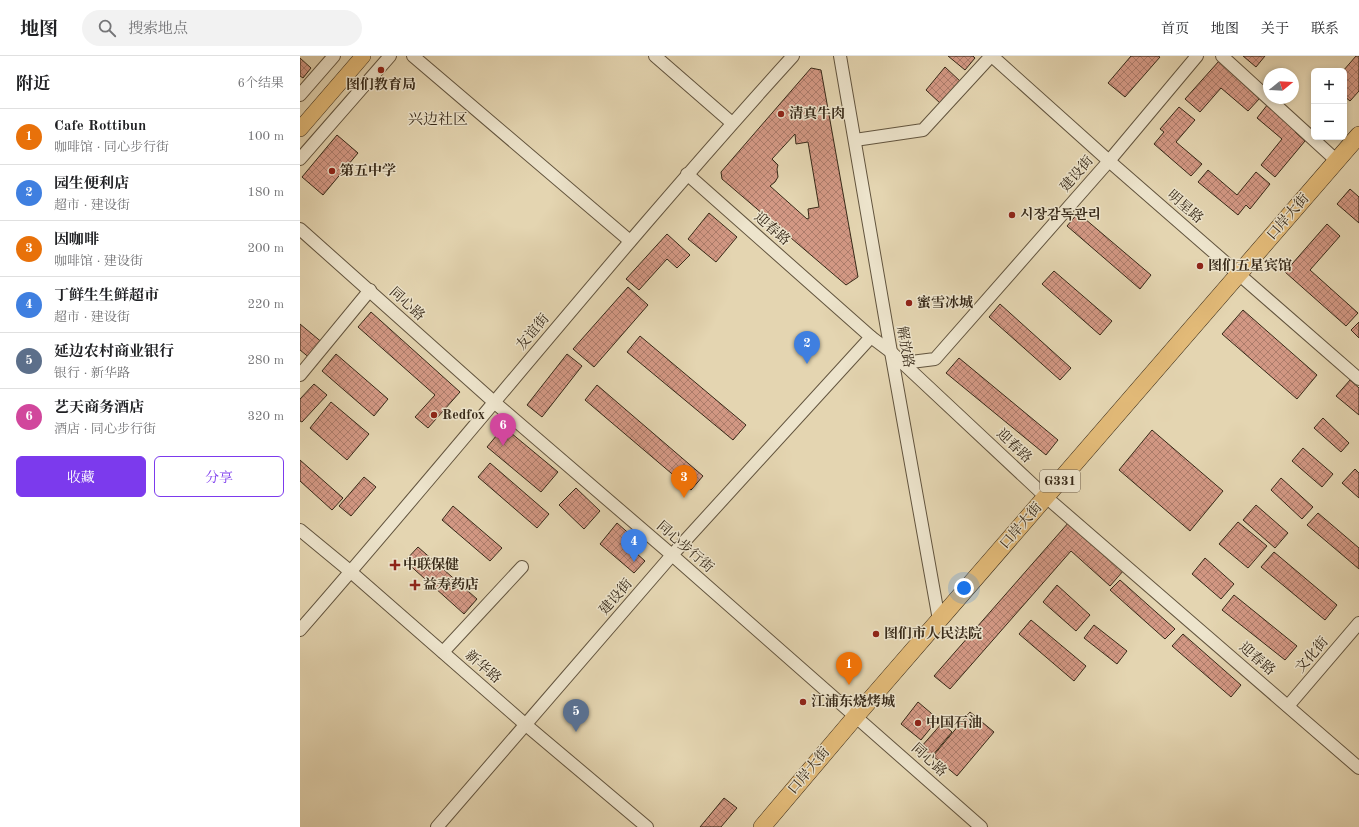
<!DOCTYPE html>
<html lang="zh">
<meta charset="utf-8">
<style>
:root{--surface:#fff;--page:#f2f2f2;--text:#202124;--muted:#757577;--line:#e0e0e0;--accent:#7c3aed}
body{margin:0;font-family:"Old Standard TT","Noto Serif SC","Noto Serif KR",serif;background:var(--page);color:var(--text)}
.controls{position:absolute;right:12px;top:12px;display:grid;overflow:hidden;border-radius:6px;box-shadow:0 2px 6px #0003}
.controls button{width:36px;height:36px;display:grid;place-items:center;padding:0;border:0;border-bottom:1px solid var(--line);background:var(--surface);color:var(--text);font:20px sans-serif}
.compass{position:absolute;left:963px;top:12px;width:36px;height:36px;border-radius:50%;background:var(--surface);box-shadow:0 2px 6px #0003;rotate:72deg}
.you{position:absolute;left:664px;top:532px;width:14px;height:14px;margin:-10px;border:3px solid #fff;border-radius:50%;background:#1a73e8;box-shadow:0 0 0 6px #1a73e833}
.badge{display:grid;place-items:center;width:26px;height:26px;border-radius:50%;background:var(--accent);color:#fff;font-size:13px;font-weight:700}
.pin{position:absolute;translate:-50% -33px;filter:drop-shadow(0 1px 2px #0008)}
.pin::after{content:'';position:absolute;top:21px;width:14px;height:12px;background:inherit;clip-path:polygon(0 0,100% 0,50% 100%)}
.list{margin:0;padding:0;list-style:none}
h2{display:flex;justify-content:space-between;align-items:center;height:52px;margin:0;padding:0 16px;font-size:17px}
h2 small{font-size:13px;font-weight:400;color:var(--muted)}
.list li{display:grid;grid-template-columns:26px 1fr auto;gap:12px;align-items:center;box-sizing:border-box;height:56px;padding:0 16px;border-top:1px solid var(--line)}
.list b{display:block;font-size:15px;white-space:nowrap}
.list p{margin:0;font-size:13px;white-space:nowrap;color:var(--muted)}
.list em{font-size:13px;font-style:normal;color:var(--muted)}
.actions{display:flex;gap:8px;padding:12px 16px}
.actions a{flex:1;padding:9px 0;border:1px solid var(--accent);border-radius:6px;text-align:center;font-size:14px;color:var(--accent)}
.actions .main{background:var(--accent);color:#fff}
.icon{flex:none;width:22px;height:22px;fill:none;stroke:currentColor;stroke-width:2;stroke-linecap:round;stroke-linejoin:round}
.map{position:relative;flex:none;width:1059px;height:771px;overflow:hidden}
header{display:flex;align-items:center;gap:24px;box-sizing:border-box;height:56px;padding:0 20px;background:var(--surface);border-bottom:1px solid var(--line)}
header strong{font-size:19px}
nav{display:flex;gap:22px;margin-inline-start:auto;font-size:14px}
.search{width:280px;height:36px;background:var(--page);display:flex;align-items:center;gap:10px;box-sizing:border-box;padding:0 14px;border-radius:22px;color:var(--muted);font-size:15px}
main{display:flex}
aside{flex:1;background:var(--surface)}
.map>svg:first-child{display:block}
.building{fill:url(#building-cross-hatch);stroke:#372918;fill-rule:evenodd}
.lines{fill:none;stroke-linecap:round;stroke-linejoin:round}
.minor-casing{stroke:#62543e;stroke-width:14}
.major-casing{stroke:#372918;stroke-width:16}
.highway-casing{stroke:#372918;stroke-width:18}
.minor{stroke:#ede4cc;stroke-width:12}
.major{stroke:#e2ba78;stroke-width:15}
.highway{stroke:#e2ba78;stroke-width:17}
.poi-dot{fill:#8f2418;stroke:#ede4cc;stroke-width:1.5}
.labels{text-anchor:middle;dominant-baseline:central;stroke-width:3;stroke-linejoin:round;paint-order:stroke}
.shield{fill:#ede4cc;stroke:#6e614e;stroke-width:1}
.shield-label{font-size:13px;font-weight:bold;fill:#372918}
.poi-label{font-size:14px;font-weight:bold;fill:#372918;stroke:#ede4cc;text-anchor:start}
.street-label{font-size:14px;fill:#372918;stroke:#ede4cc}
.neighbourhood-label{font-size:15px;fill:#372918;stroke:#ede4cc}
</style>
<header>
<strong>地图</strong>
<div class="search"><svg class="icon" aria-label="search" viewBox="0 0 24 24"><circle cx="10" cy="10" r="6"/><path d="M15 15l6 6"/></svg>搜索地点</div>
<nav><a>首页</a><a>地图</a><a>关于</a><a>联系</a></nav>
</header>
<main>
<aside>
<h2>附近<small>6个结果</small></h2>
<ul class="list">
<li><span class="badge" style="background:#e8710a">1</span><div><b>Cafe Rottibun</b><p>咖啡馆 · 同心步行街</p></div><em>100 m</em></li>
<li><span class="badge" style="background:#3f7fe0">2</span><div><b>园生便利店</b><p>超市 · 建设街</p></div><em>180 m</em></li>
<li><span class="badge" style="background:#e8710a">3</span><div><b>因咖啡</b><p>咖啡馆 · 建设街</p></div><em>200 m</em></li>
<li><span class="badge" style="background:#3f7fe0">4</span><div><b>丁鲜生生鲜超市</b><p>超市 · 建设街</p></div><em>220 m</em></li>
<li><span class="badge" style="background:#5c6f8a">5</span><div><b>延边农村商业银行</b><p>银行 · 新华路</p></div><em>280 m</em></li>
<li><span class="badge" style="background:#d1479c">6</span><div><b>艺天商务酒店</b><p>酒店 · 同心步行街</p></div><em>320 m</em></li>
</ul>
<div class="actions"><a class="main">收藏</a><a>分享</a></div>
</aside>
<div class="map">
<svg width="1059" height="771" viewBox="0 0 1059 771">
<defs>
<pattern id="building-cross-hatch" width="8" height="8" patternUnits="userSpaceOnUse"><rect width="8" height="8" fill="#d39884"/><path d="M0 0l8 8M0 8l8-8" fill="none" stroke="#ac7c6b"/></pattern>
</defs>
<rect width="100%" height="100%" fill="#e4d5b1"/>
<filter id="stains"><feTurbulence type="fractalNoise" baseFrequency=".005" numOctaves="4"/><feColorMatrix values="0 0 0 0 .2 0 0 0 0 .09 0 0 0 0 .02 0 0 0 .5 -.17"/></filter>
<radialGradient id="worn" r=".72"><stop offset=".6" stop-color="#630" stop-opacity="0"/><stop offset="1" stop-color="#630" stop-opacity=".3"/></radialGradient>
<g class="building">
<polygon points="648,0 673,0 675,2 665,14"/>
<polygon points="831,0 858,0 860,1 825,41 808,27"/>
<polygon points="943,0 965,0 956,11"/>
<polygon points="1056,0 1059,0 1059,35 1050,45 1044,40 1043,15"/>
<polygon points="0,2 11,12 3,22 0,20"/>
<polygon points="919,5 960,42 948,55 921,32 900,56 885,43"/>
<polygon points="645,11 661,26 641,48 626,34"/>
<path d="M 511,12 L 521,14 L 558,221 L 546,229 L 422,123 L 421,116 ZM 495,78 L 496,88 L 508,86 L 519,151 L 508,153 L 509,162 L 507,163 L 470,130 L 475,126 L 478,121 L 477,113 L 478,109 L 472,103 Z"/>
<polygon points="968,48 998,72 995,76 1005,85 975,121 961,109 982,83 957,62"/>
<polygon points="879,51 895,64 876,86 902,108 891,120 854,88 864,76 860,73"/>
<polygon points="37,79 58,97 23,139 2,121"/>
<polygon points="908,114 937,139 956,116 970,128 950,153 946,149 938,159 898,126"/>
<polygon points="1050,133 1059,141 1059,167 1037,148"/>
<polygon points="409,157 437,181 416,206 388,183"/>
<polygon points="778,157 851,219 840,233 767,170"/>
<polygon points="1027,168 1040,180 1010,214 1058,257 1046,270 985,216"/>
<polygon points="367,178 390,199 377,212 367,203 339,234 326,223"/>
<polygon points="754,215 812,265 800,279 742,228"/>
<polygon points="328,231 348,249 294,311 273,293"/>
<polygon points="700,248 771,312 760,324 689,261"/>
<polygon points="943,254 1017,319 997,343 922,278"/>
<polygon points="71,256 160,336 128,372 115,361 135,339 58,271"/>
<polygon points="1059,266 1059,282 1051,274"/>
<polygon points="0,268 24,288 11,303 0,294"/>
<polygon points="340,280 446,369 433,384 327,296"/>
<polygon points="36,298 88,343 74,360 22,315"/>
<polygon points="267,298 282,310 242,361 227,349"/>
<polygon points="659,302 758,384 746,399 646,317"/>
<polygon points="1050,324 1059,332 1059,359 1036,340"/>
<polygon points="14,328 27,339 2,366 0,365 0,343"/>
<polygon points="297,329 403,420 391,434 285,344"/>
<polygon points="31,346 69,378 47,404 10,372"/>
<polygon points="1023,362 1049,387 1041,396 1014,372"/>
<polygon points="852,374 923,435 890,475 819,414"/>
<polygon points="211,377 258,416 241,436 187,391 197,379 204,385"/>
<polygon points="1003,392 1033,418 1022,431 992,405"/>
<polygon points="0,404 43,442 32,454 0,425"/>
<polygon points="190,407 249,458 237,472 178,421"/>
<polygon points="1055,413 1059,417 1059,442 1042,427"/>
<polygon points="64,421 76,431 51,460 39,450"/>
<polygon points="981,422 1013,451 1002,463 971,434"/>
<polygon points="276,432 300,455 284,473 259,449"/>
<polygon points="956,449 988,477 975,492 943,464"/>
<polygon points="153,450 202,492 190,505 142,464"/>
<polygon points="1018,457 1059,492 1059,513 1007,469"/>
<polygon points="769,466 824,514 810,530 771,495 650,633 634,620"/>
<polygon points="938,466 967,490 948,512 919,488"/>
<polygon points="317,467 342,489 336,497 345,505 334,517 300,488"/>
<polygon points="118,491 177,543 164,558 105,505"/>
<polygon points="974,496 1037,549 1025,564 961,511"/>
<polygon points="905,502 934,528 921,543 892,518"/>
<polygon points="820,524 875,573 865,583 810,534"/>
<polygon points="757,529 790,559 776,575 743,546"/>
<polygon points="934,539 997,590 985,604 922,554"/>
<polygon points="731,564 786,610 774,625 719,578"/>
<polygon points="794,569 827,595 817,608 784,582"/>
<polygon points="883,578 941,629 931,641 872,590"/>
<polygon points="618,646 638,663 621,684 601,668"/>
<polygon points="670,656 694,676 657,720 633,700"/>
<polygon points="642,667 652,676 632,700 621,691"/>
<polygon points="424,742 437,752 421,771 400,771"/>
</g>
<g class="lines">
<defs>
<g id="minor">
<polyline points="113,0 330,185"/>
<polyline points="355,0 432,67"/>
<polyline points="540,0 591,296 639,564"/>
<polyline points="692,0 809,105 1059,323"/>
<polyline points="922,0 1037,105"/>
<polyline points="0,39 34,0"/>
<polyline points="555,84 623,74 691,0"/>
<polyline points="0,103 90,0"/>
<polyline points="387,118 571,281 591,296 746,441 1059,712"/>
<polyline points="0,173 194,346 372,499 681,771"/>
<polyline points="603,307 635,303 809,105 897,0"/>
<polyline points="0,319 70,234"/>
<polyline points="0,474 51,516 226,669 347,771"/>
<path d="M 0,574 C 166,384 323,187 493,0"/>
<polyline points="143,596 222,511"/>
<polyline points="988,650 1059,567"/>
<polyline points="137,771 372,499 571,281"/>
</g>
<polyline id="major" points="0,73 63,0"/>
<polyline id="highway" points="462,771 556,660 1059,79"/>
</defs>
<use href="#minor" class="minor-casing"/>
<use href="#major" class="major-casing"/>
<use href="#highway" class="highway-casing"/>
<use href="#minor" class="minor"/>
<use href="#major" class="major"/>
<use href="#highway" class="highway"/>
</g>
<g class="poi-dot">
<circle cx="81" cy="14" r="4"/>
<circle cx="481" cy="58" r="4"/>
<circle cx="32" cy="115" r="4"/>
<circle cx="712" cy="159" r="4"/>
<circle cx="900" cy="210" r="4"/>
<circle cx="609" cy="247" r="4"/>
<circle cx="134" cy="359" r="4"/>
<path d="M93 503h4v4h4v4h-4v4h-4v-4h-4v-4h4z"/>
<path d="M113 523h4v4h4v4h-4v4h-4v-4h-4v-4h4z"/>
<circle cx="576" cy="578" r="4"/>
<circle cx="503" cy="646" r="4"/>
<circle cx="618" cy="667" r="4"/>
</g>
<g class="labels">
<rect class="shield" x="740" y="414" width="40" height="22" rx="3"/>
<g class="shield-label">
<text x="760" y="425">G331</text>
</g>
<g class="poi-label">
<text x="81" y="29" text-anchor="middle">图们教育局</text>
<text x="489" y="58">清真牛肉</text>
<text x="40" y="115">第五中学</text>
<text x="720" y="159">시장감독관리</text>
<text x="908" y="210">图们五星宾馆</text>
<text x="617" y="247">蜜雪冰城</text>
<text x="142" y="359">Redfox</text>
<text x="103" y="509">中联保健</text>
<text x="123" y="529">益寿药店</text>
<text x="584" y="578">图们市人民法院</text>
<text x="511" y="646">江浦东烧烤城</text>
<text x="626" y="667">中国石油</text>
</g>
<g class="street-label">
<text transform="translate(777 118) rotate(-49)">建设街</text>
<text transform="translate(885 151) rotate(41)">明星路</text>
<text transform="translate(988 161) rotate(-49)">口岸大街</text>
<text transform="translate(472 173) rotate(41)">迎春路</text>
<text transform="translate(107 248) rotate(42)">同心路</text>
<text transform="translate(233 276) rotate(-50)">友谊街</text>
<text transform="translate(605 291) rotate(80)">解放路</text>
<text transform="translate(714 390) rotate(43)">迎春路</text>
<text transform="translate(721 470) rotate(-49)">口岸大街</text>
<text transform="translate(385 491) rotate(41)">同心步行街</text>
<text transform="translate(316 541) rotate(-49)">建设街</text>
<text transform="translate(1012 599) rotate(-49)">文化街</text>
<text transform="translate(957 603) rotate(41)">迎春路</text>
<text transform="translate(183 611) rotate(41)">新华路</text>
<text transform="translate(629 704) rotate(42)">同心路</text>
<text transform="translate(509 715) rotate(-50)">口岸大街</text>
</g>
<g class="neighbourhood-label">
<text x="138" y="64">兴边社区</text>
</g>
</g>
<rect width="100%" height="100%" filter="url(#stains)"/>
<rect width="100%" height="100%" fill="url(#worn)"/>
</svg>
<div class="controls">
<button>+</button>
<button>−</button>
</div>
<svg class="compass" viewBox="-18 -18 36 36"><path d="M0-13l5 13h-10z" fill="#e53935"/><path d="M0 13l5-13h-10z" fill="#757577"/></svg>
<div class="you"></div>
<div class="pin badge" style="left:549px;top:629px;background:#e8710a">1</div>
<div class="pin badge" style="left:507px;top:308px;background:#3f7fe0">2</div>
<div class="pin badge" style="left:384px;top:442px;background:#e8710a">3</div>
<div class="pin badge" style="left:334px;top:506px;background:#3f7fe0">4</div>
<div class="pin badge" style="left:276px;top:676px;background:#5c6f8a">5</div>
<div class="pin badge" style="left:203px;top:390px;background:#d1479c">6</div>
</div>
</main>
